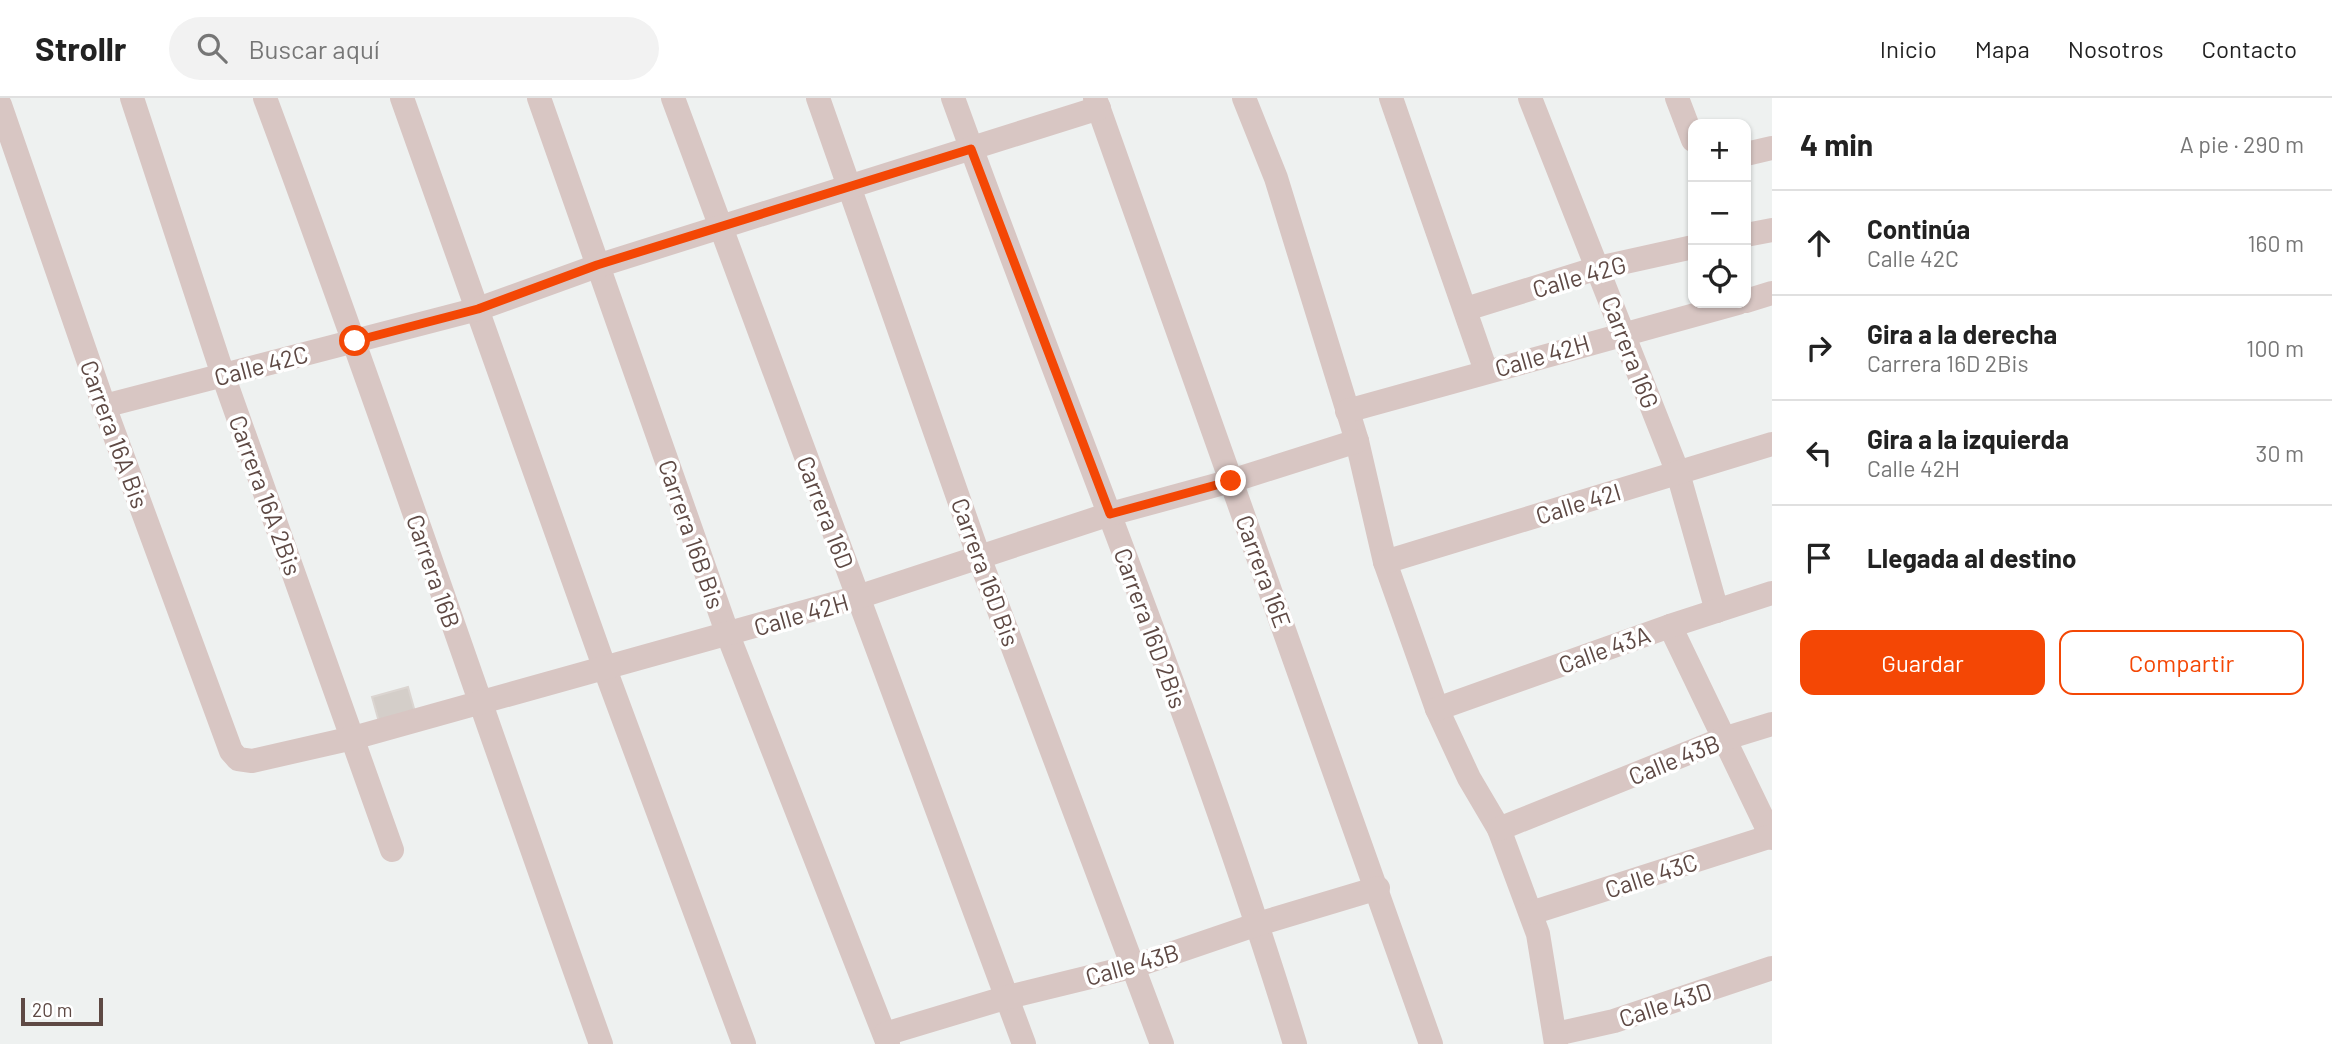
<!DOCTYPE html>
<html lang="es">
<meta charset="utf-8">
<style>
:root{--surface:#fff;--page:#f2f2f2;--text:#222;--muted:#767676;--line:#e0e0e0;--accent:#f44705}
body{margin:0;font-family:Barlow,sans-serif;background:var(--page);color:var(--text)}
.controls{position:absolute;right:21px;top:21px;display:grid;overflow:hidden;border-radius:14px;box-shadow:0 2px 5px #0004}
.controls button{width:63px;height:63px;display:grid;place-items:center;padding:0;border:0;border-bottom:2px solid var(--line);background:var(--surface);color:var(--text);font:35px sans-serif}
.scale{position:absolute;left:21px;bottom:18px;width:82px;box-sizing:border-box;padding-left:7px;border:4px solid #5e4944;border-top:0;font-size:19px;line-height:24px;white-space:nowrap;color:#5e4944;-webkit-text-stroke:5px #fff;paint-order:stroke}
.stop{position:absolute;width:21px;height:21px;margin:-16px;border:5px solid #f44705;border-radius:50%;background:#fff}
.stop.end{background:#f44705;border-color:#fff;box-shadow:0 2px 7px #0008}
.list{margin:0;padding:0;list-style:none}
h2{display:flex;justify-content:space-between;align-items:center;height:91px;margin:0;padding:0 28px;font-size:30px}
h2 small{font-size:23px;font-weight:400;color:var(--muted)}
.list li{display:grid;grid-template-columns:46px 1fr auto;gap:21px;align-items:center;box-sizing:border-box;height:105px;padding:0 28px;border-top:2px solid var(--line)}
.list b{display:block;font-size:26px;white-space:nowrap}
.list p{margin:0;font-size:23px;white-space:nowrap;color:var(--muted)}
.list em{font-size:23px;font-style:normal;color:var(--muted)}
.actions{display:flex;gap:14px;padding:21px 28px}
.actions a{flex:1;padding:16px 0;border:2px solid var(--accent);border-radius:14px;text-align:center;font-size:24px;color:var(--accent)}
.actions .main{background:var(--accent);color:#fff}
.icon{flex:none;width:38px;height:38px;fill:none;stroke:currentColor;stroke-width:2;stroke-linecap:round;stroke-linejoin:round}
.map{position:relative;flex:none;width:1772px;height:946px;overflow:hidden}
header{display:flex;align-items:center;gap:42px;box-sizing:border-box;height:98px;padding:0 35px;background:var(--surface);border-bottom:2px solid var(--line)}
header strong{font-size:33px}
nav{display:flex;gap:38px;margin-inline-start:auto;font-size:24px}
.search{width:490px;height:63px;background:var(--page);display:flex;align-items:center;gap:18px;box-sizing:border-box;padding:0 24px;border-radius:38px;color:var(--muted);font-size:26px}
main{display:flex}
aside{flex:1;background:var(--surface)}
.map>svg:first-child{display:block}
.building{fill:#d4cec9;stroke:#dbd5d1;stroke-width:2}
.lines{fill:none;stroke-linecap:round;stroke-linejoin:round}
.minor{stroke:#d8c6c3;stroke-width:24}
.route{stroke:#f44705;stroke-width:9}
.labels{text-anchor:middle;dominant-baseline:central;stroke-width:7;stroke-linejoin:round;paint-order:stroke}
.street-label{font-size:24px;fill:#5e4944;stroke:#fff}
</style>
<header>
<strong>Strollr</strong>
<div class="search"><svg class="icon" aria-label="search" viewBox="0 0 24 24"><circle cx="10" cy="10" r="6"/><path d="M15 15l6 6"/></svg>Buscar aquí</div>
<nav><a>Inicio</a><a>Mapa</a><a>Nosotros</a><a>Contacto</a></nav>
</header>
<main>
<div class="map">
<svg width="1772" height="946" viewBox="0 0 1772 946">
<rect width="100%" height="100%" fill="#eef1f0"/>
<polygon class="building" points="408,589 417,621 381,631 372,599"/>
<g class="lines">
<g class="minor">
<polyline points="132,0 223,277 392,752"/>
<path d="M 265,0 C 382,314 488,631 601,946"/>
<polyline points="402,0 605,571 744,946"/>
<polyline points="539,0 728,537 888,946"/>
<polyline points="673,0 1024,946"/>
<polyline points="818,0 979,459 1162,946"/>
<path d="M 953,0 C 1067,315 1197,625 1295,946"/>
<polyline points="1095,0 1431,946"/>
<polyline points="1244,0 1276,80 1357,343 1385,464 1437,611 1469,680 1499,731 1538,836 1556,946"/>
<polyline points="1391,0 1486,273"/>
<polyline points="1530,0 1678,375 1717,513"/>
<polyline points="1677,0 1693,42"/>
<polyline points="0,7 104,308 231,653 238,661 252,663 353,640 858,499 1110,416 1231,383 1357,343"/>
<polyline points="1746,56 1772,50"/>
<polyline points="1746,137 1772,132"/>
<polyline points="1746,203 1772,195"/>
<polyline points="1466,211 1598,170 1693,149"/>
<polyline points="104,308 478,211 597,168 1099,10"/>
<polyline points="1347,313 1738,205"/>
<polyline points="1385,464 1772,346"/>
<polyline points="1670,528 1772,740"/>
<polyline points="1437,611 1670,528 1772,495"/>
<polyline points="1499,731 1723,641 1772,626"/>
<polyline points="1531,815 1772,738"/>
<polyline points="885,936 1008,899 1135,868 1258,826 1378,790"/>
<polyline points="1556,936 1614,923 1772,870"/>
</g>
</g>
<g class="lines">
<polyline class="route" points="355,243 478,211 597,167 971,51 1110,416 1231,383"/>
</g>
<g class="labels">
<g class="street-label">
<text transform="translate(1579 178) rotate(-16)">Calle 42G</text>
<text transform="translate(1631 254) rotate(69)">Carrera 16G</text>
<text transform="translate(1542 257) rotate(-16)">Calle 42H</text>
<text transform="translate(261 267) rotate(-15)">Calle 42C</text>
<text transform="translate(115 336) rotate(70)">Carrera 16A Bis</text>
<text transform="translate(266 397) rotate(70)">Carrera 16A 2Bis</text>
<text transform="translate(1578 405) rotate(-17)">Calle 42I</text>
<text transform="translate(826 414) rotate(69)">Carrera 16D</text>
<text transform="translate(692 436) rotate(71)">Carrera 16B Bis</text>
<text transform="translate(434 473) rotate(71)">Carrera 16B</text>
<text transform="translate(1264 473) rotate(70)">Carrera 16E</text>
<text transform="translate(986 474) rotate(70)">Carrera 16D Bis</text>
<text transform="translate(801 516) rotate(-16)">Calle 42H</text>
<text transform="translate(1151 530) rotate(70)">Carrera 16D 2Bis</text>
<text transform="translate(1604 551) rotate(-20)">Calle 43A</text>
<text transform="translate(1674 661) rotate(-22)">Calle 43B</text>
<text transform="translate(1651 777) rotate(-18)">Calle 43C</text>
<text transform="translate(1132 866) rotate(-16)">Calle 43B</text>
<text transform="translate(1665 906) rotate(-18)">Calle 43D</text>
</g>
</g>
</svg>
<div class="controls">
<button>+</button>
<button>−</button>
<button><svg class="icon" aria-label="locate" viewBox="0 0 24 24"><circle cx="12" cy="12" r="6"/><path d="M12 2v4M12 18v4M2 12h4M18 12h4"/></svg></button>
</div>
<div class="scale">20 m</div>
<div class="stop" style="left:355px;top:243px"></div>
<div class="stop end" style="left:1231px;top:383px"></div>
</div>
<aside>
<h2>4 min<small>A pie · 290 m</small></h2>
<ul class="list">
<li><svg class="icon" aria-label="ahead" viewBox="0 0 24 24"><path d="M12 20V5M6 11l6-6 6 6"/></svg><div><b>Continúa</b><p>Calle 42C</p></div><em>160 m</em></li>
<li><svg class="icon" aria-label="right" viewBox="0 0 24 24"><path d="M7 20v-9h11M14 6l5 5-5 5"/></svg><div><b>Gira a la derecha</b><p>Carrera 16D 2Bis</p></div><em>100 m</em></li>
<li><svg class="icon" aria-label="left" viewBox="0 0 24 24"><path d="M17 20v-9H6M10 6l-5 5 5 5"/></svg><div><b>Gira a la izquierda</b><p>Calle 42H</p></div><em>30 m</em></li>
<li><svg class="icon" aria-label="arrive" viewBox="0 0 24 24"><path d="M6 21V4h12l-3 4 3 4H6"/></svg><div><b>Llegada al destino</b></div></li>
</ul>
<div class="actions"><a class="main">Guardar</a><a>Compartir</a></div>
</aside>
</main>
